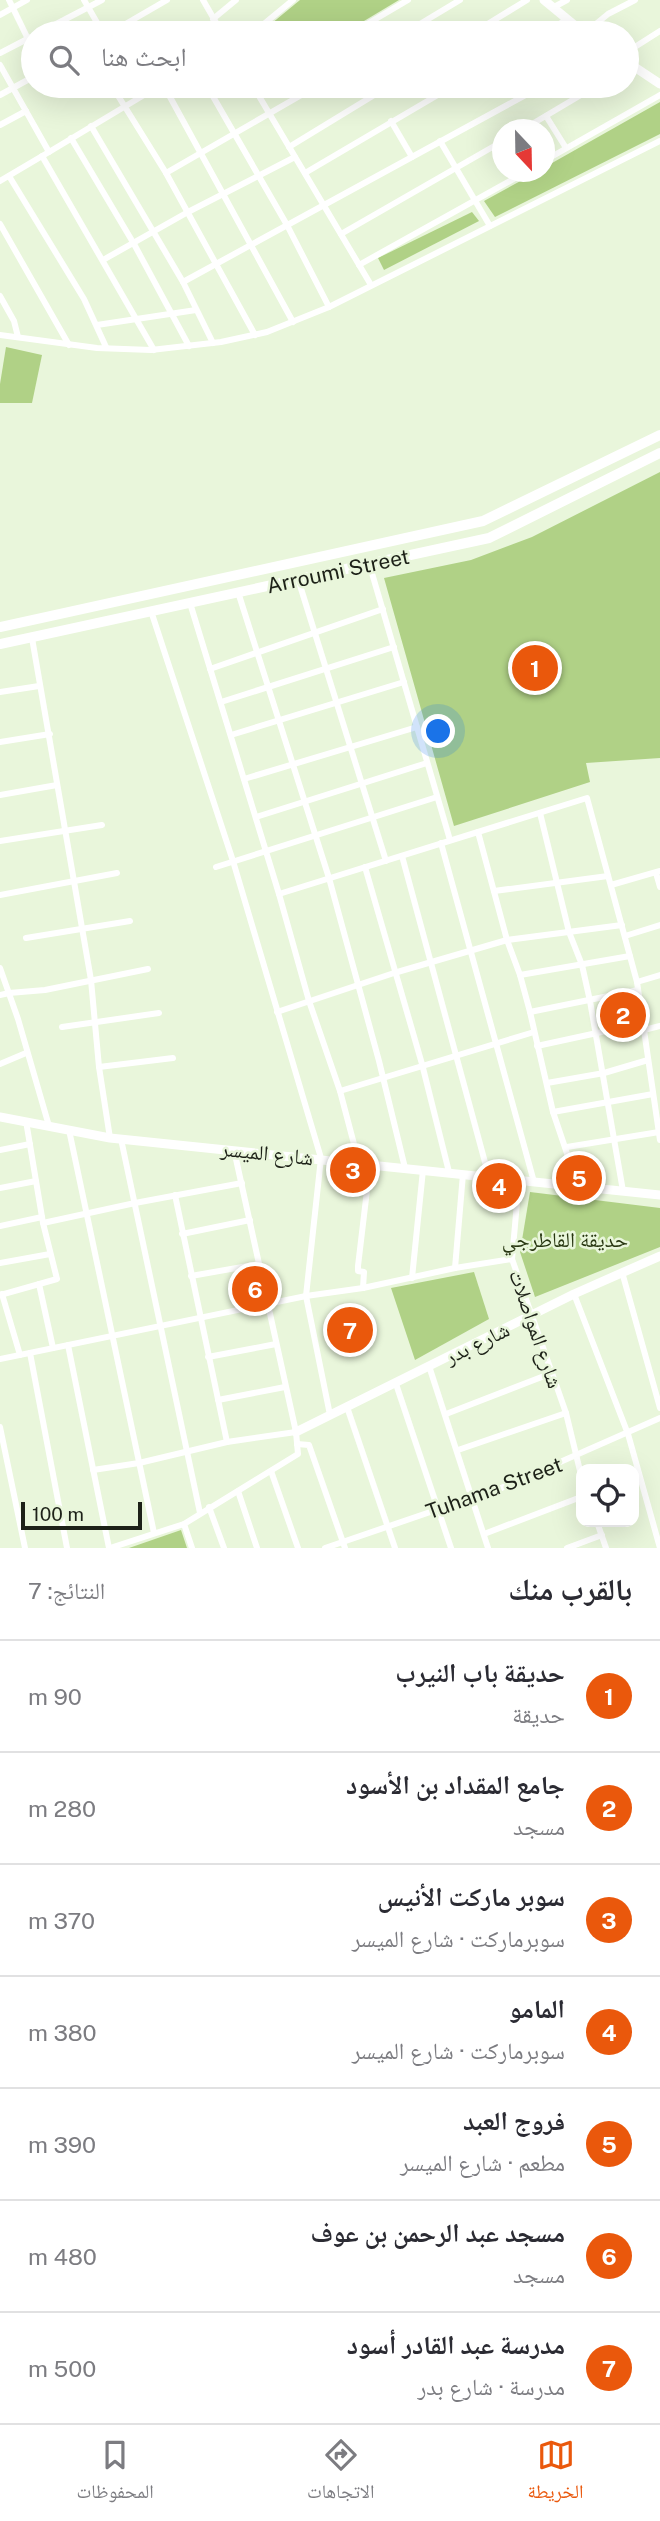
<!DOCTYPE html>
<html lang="ar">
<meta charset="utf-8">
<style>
:root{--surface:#fff;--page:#f2f2f3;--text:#2b2b33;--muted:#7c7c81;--line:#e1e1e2;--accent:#ea580c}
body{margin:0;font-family:"Public Sans","Noto Naskh Arabic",sans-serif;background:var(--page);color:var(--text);direction:rtl}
.controls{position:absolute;right:21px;bottom:21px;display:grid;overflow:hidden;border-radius:14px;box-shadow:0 7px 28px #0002}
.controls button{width:63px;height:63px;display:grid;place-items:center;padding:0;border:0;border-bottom:2px solid var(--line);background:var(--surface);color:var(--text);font:35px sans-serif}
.compass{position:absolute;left:492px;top:119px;width:63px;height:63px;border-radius:50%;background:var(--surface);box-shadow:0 7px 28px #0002;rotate:158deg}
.scale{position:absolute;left:21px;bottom:18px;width:121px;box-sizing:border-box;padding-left:7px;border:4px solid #1d2118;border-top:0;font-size:19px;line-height:24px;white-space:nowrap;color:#1d2118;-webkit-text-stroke:5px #e9f6db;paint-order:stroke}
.you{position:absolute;left:439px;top:732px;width:24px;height:24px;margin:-18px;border:5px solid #fff;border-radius:50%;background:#1a73e8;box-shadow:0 0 0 10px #1a73e833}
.badge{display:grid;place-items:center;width:46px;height:46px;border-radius:50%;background:var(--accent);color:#fff;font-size:23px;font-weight:700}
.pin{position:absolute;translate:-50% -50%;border:4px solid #fff;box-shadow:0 2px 7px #0006}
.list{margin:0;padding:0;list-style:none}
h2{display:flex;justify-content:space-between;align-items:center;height:91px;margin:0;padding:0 28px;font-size:30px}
h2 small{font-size:23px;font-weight:400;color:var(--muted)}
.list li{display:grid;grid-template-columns:46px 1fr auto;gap:21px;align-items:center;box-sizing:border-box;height:112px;padding:0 28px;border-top:2px solid var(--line)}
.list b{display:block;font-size:26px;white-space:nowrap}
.list p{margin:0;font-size:23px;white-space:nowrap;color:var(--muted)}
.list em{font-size:23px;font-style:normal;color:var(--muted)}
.icon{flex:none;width:38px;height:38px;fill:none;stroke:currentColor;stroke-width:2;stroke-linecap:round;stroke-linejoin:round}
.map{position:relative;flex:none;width:660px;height:1548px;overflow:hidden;direction:ltr}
.search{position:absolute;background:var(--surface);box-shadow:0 7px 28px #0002;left:21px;right:21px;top:21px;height:77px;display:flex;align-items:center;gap:18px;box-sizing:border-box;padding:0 24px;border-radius:38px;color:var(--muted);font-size:26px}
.sheet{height:875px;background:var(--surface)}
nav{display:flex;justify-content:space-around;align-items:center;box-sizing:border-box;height:98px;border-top:2px solid var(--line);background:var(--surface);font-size:19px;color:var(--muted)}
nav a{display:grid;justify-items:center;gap:4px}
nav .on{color:var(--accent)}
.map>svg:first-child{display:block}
.green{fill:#b0d186}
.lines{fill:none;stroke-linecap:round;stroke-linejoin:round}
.street{stroke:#fff;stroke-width:6}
.secondary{stroke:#fff;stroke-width:9}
.primary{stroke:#fff;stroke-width:10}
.labels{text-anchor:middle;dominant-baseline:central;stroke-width:5;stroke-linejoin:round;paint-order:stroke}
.street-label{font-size:21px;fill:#1d2118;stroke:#e9f6db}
.park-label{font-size:21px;fill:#273610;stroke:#e9f6db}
</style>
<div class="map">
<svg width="660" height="1548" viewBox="0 0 660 1548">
<rect width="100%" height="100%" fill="#e9f6db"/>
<g class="green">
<polygon points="300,0 399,0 344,33 260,33"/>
<polygon points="660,102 660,134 495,217 484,201 537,172 544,172 545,167"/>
<polygon points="472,212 479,221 384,270 378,258"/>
<polygon points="6,347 42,355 32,403 0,403 0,384"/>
<polygon points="660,472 660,758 586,763 590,782 454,826 384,578 471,560 532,537"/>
<polygon points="530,1192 660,1208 660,1247 535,1297 520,1252"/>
<polygon points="474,1272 489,1319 415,1360 391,1288"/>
<polygon points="181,1530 187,1548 129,1548"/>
</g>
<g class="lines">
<g class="street">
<polyline points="9,0 28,39"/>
<polyline points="84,0 103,33"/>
<polyline points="203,0 222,33"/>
<polyline points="554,7 567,0"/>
<polyline points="0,15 27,0"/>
<polyline points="213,19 236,0"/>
<polyline points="177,31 178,33"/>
<polyline points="39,33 102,0"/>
<polyline points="110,33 167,0"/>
<polyline points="253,33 293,0"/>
<polyline points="352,33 408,0"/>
<polyline points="405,33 460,0"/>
<polyline points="473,33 527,0"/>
<polyline points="543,33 568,19"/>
<polyline points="585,33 608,14 635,0"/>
<polyline points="627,52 660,31"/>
<polyline points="0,53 33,36"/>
<polyline points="0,65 49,152 0,181"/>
<polyline points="112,86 166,173 255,335"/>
<polyline points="164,86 293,322"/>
<polyline points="207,86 287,225 329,307"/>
<polyline points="253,86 371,285"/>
<polyline points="0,95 33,77"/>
<polyline points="546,116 566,148"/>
<polyline points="391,121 412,157"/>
<polyline points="0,125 26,111"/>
<polyline points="91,126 183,282 213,343"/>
<polyline points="522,130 596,86"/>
<polyline points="71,138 134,244 189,346"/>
<polyline points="440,141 490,226"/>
<polyline points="289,147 389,86"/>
<polyline points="49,152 159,86"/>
<polyline points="42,156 154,350"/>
<polyline points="544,161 660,95"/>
<polyline points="166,173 317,86"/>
<polyline points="305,173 453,86"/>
<polyline points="9,176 84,299 106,347"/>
<polyline points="0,224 69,345"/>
<polyline points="341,234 503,141"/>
<polyline points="103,260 188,212 295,157"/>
<polyline points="359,265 526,172"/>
<polyline points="183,282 542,86"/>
<polyline points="0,296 14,321 18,337"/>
<polyline points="97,325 196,310"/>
<polyline points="0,335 97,348 151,350 221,342 267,332 329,307 660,141"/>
<polyline points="369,563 450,840"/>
<polyline points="298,579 386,861"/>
<polyline points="238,592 329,878 379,1061 405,1168"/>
<polyline points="190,603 279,894 309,1001 340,1091 359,1163"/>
<polyline points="151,611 233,861 321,1158 306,1296 330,1415"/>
<polyline points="32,638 91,980 99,1067 110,1138"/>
<polyline points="210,669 383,609"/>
<polyline points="0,692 39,686"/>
<polyline points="221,702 394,647"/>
<polyline points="231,735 404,682"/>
<polyline points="0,742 50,734"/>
<polyline points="244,779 417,727"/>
<polyline points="0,795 57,785"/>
<polyline points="540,813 569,932 582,965 590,1001 623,1191"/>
<polyline points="256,817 427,763"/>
<polyline points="478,832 507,940 520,975 530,1012 553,1112 578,1186"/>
<polyline points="0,841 102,825"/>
<polyline points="441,843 534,1182"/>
<polyline points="402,856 489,1177"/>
<polyline points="216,867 437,797"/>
<polyline points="365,867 422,1064 449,1172"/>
<polyline points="656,873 660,887"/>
<polyline points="611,885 660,871"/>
<polyline points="494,891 608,876"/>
<polyline points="279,894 587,798 637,982 660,1140"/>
<polyline points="0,895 117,873"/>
<polyline points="625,936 660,925"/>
<polyline points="26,938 130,921"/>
<polyline points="0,968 18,1019 49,1126"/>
<polyline points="520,975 630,956"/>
<polyline points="637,982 660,975"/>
<polyline points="0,995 9,993 45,990 148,969"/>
<polyline points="277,1012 394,973 507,940 622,925"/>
<polyline points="530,1012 638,990"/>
<polyline points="62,1027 159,1013"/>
<polyline points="644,1030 660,1026"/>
<polyline points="537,1046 643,1023"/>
<polyline points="0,1064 26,1053"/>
<polyline points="99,1067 173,1058"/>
<polyline points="547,1083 604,1073 648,1060"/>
<polyline points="340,1091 534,1032"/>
<polyline points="553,1112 653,1094"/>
<polyline points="69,1130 154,1533"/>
<polyline points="121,1139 200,1513"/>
<polyline points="567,1147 659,1132"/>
<polyline points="0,1150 30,1144"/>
<polyline points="519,1180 512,1259 566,1413 581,1475"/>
<polyline points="0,1188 36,1181"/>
<polyline points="175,1195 227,1442"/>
<polyline points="43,1223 135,1203 242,1183"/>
<polyline points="0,1226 42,1217"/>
<polyline points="182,1234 250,1220"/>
<polyline points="0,1263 50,1254"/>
<polyline points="455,1268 463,1174"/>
<polyline points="622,1272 660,1408"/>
<polyline points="191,1276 259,1264"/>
<polyline points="412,1278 423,1170"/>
<polyline points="39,1284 53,1348"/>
<polyline points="363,1288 364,1272 358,1271 358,1266 370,1165"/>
<polyline points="2,1294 20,1355"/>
<polyline points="574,1294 628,1434 660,1548"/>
<polyline points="0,1295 57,1279 43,1223 26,1121"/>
<polyline points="68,1345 109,1548"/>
<polyline points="30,1353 67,1548"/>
<polyline points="208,1357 276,1344"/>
<polyline points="0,1359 306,1296 363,1288 455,1268 512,1259"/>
<polyline points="429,1366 488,1548"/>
<polyline points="396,1384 451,1548"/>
<polyline points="218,1400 285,1387"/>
<polyline points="347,1407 395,1548"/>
<polyline points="446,1414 552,1373"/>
<polyline points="0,1427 25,1548"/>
<polyline points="297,1444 309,1445 345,1548"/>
<polyline points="458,1450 566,1413"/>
<polyline points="93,1470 139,1463 227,1442 296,1432"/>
<polyline points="271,1471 298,1548"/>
<polyline points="238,1491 257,1548"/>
<polyline points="209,1507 224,1548"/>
<polyline points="597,1522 606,1548"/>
<polyline points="184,1524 192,1548"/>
<polyline points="484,1534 581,1497"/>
<polyline points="110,1548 184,1524 298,1454 296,1432 234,1150"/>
<polyline points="325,1548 439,1509 474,1500 660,1418"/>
<polyline points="567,1548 602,1535"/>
</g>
<g class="secondary">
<polyline points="544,0 584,33"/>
<polyline points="627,62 660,84"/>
<polyline points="0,1117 110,1138 660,1195"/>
<polyline points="296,1432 574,1294 660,1256"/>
</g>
<g class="primary">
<polyline points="0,627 483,521 660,435"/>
<polyline points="0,644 489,538 660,453"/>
</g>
</g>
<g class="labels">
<g class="street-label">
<text transform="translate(338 571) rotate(-12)">Arroumi Street</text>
<text transform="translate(267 1153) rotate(6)">شارع الميسر</text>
<text transform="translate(536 1329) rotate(71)">شارع المواصلات</text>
<text transform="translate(477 1343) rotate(-26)">شارع بدر</text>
<text transform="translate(494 1488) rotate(-20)">Tuhama Street</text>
</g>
<g class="park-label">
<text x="565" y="1239">حديقة القاطرجي</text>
</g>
</g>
</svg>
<div class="controls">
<button><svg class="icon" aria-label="locate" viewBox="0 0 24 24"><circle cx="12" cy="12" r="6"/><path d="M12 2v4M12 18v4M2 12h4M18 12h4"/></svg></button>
</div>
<svg class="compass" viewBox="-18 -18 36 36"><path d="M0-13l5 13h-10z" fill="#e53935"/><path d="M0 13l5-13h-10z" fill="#7c7c81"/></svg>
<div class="scale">100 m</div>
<div class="you"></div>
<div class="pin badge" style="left:535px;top:668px">1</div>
<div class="pin badge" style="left:623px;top:1015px">2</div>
<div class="pin badge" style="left:353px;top:1170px">3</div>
<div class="pin badge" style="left:499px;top:1186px">4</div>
<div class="pin badge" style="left:579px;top:1178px">5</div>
<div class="pin badge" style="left:255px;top:1289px">6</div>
<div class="pin badge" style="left:350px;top:1330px">7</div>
<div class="search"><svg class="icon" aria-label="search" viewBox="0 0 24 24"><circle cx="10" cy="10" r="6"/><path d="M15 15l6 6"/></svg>ابحث هنا</div>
</div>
<section class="sheet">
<h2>بالقرب منك<small>النتائج: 7</small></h2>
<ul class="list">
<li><span class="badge">1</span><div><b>حديقة باب النيرب</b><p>حديقة</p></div><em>90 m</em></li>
<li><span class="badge">2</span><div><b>جامع المقداد بن الأسود</b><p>مسجد</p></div><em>280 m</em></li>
<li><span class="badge">3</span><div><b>سوبر ماركت الأنيس</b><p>سوبرماركت · شارع الميسر</p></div><em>370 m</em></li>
<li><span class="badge">4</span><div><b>المامو</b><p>سوبرماركت · شارع الميسر</p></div><em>380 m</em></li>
<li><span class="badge">5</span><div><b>فروج العبد</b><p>مطعم · شارع الميسر</p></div><em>390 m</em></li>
<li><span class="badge">6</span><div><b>مسجد عبد الرحمن بن عوف</b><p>مسجد</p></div><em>480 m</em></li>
<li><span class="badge">7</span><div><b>مدرسة عبد القادر أسود</b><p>مدرسة · شارع بدر</p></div><em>500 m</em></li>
</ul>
</section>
<nav>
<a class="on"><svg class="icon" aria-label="map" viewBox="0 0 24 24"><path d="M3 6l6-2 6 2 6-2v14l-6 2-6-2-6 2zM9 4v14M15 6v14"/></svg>الخريطة</a>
<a><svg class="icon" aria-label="directions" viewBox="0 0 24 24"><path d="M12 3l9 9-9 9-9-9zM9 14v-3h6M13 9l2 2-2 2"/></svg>الاتجاهات</a>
<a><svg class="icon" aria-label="saved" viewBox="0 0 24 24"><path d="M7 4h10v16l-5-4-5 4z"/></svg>المحفوظات</a>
</nav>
